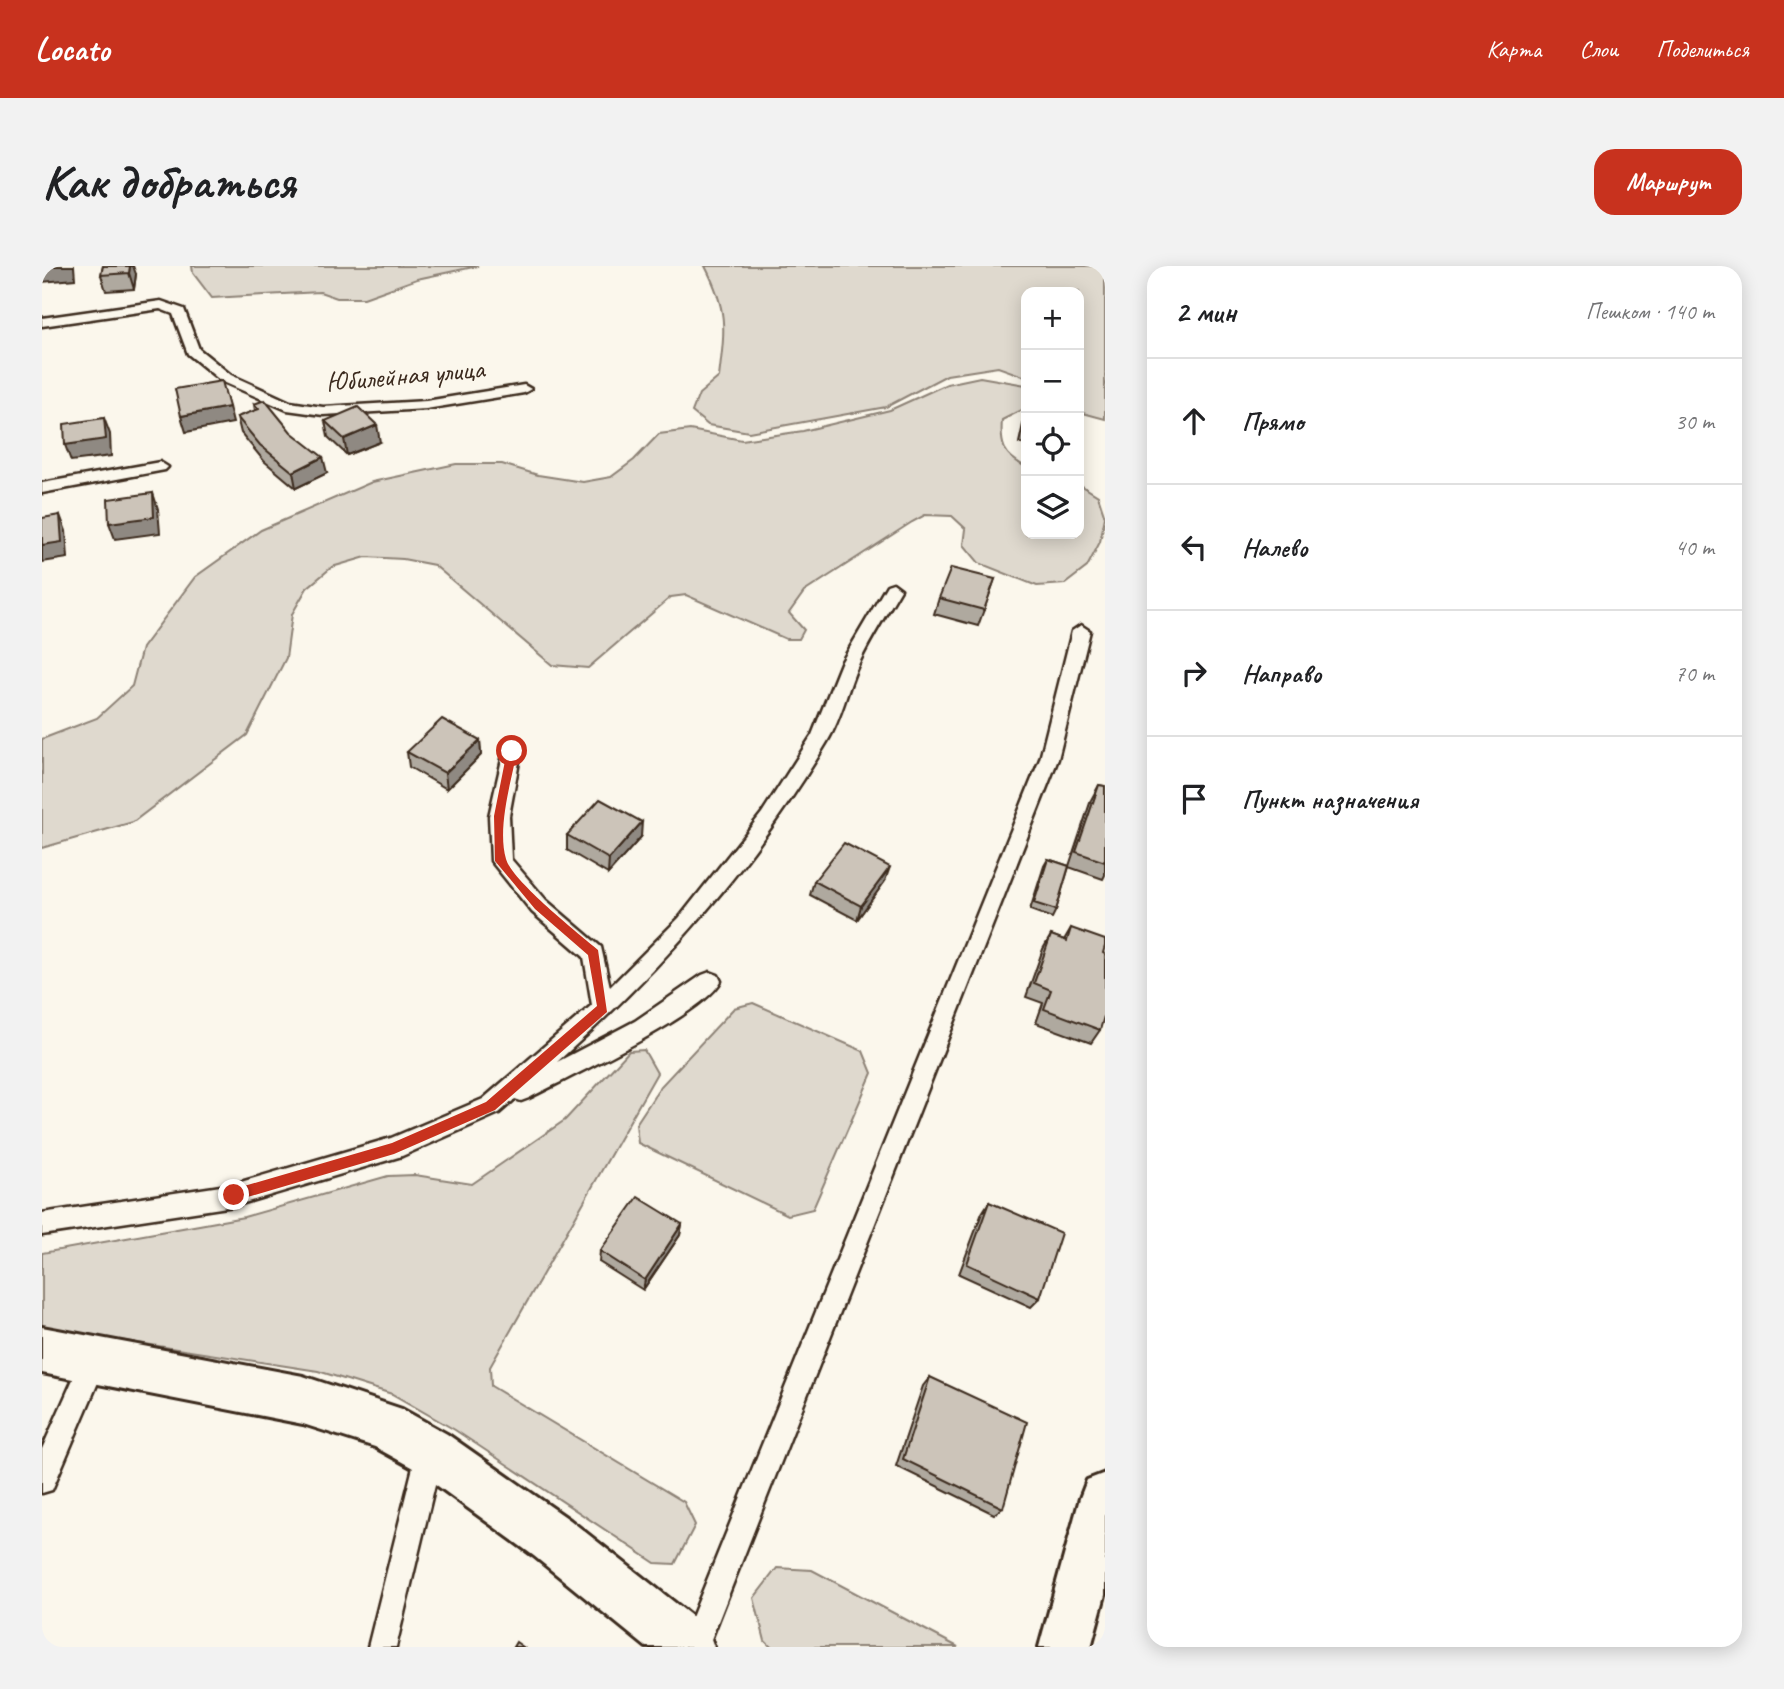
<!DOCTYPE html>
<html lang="ru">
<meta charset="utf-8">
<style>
:root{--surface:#fff;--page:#f2f2f2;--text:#202124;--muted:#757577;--line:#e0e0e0;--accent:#c8321e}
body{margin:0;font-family:Caveat,sans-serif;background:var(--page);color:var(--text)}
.controls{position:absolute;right:21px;top:21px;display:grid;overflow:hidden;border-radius:14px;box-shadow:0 4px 18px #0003}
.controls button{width:63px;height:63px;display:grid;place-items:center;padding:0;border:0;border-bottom:2px solid var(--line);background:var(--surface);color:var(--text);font:35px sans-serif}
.stop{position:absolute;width:21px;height:21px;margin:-16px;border:5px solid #c8321e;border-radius:50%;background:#fff}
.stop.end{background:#c8321e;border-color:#fff;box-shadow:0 2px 7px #0008}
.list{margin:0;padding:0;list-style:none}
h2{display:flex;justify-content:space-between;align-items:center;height:91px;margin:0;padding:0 28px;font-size:30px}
h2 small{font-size:23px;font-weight:400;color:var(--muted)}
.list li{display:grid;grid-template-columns:46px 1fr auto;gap:21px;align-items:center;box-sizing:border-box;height:126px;padding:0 28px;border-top:2px solid var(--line)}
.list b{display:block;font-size:26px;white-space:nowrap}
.list em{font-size:23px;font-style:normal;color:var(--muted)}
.icon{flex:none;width:38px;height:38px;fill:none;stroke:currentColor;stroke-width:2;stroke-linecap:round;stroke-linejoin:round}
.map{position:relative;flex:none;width:1063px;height:1381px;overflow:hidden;border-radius:21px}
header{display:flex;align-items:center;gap:42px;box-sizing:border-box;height:98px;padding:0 35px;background:var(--accent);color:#fff}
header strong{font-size:33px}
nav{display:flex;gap:38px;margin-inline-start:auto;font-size:24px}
.intro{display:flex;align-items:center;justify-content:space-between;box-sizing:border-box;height:168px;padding:0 42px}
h1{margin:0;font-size:49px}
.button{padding:18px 32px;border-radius:21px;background:var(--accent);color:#fff;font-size:24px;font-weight:700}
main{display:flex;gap:42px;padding:0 42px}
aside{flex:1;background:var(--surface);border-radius:21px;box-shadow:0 4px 18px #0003}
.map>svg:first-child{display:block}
.green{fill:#dfd9ce;stroke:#8d8276;stroke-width:2}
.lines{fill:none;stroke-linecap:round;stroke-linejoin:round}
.service-casing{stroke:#3b2a1e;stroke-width:5}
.minor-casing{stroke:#3b2a1e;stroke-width:6}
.service{fill:#fbf7ec;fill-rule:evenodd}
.minor{fill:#fbf7ec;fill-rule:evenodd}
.wall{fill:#afa99f;stroke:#3b2a1e;stroke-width:2}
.shaded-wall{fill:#8f8982;stroke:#3b2a1e;stroke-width:2}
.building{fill:#ccc4b9;stroke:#3b2a1e;stroke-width:2}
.route{fill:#c8321e}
.labels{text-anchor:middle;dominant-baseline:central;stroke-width:7;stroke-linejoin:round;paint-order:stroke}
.far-street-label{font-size:28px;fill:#3b2a1e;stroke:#fbf7ec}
</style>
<header>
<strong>Locato</strong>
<nav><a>Карта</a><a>Слои</a><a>Поделиться</a></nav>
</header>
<div class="intro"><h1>Как добраться</h1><a class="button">Маршрут</a></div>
<main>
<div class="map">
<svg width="1063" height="1381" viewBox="0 0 1063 1381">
<rect width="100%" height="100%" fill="#fbf7ec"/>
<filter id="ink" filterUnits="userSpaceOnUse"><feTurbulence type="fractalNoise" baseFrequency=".0143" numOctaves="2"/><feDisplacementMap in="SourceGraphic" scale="14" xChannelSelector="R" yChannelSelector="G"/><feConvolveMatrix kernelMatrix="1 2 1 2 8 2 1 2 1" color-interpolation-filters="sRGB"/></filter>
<g filter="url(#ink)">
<g class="green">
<polygon points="150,0 436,0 375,13 322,32 295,32 278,26 170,32 151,7"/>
<path d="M 663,0 L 1063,0 L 1063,153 L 1037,146 L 1037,26 L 984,26 L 984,111 L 956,101 L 905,109 L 844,141 L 707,166 L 666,159 L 650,146 L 657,128 L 677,111 C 683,62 686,45 663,0 Z"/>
<path d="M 938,111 L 984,119 L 984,142 L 960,154 C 958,179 961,189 984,201 L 984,268 L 1037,268 L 1037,218 L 1056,230 L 1063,251 L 1058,276 L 1045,301 L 1023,318 L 995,320 L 937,297 L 922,279 L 924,263 L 910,250 L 883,249 L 870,256 L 762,326 L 747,347 L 762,364 L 757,373 L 744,373 L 644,329 L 629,331 L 546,402 L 510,399 L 392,299 L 361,293 L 324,291 L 290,301 L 265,322 L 250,348 L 244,392 L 205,469 L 91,556 L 0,582 L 0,473 L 55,452 L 90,420 L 100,382 L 153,311 L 219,264 L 330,216 L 414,198 L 460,198 L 496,209 L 541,216 L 569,211 L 592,194 L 617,168 L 648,164 L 700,174 L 761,165 L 848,144 L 905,118 Z"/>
<polygon points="711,737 821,785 830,807 771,943 746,949 596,877 594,858 619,820 692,742"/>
<polygon points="602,784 615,807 448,1101 449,1120 642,1236 653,1259 633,1298 613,1297 413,1164 350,1128 276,1105 0,1062 0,987 202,951 346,910 373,909 430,918 523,854 587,785"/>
<polygon points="735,1302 770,1304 916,1381 729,1381 723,1375 712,1332"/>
</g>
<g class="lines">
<defs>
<g id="service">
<polygon points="119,35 142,43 157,83 189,109 248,136 281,141 384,135 482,119 489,123 482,127 384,143 281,149 245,144 179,115 146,88 131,48 118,43 0,60 0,52"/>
<polygon points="118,196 126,201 123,204 0,227 0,217"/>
<path d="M 851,317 L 859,323 C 845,347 829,372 817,397 C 805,422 800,452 785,476 C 710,601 624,699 515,796 L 593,755 L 660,709 L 668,706 L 676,709 L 679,715 C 662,749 525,812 487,832 L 479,835 L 473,833 L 457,847 L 360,890 L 192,940 L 0,969 L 0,947 L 192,918 L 349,872 L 441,833 L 550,739 L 542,691 L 490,646 L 449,595 L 447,550 L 463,480 L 477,480 L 479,485 L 467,550 L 469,593 L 504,634 L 559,681 L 568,721 L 637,652 L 720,547 L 770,469 L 799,397 L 845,319 Z"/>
<polygon points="1039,359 1048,365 1016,493 666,1381 638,1381 998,493 1030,365"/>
<polygon points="53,1080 62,1084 66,1093 10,1224 0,1227 0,1183 44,1084"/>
<polygon points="388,1172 397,1176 401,1185 354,1381 326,1381 375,1185 379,1176"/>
</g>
<g id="minor">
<polygon points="0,1061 261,1110 360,1143 405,1168 528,1254 665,1362 672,1381 604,1381 492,1290 371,1202 333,1181 261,1158 0,1107"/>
<polygon points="1063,1207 1063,1329 1049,1381 997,1381 1038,1232 1045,1214"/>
</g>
</defs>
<use href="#service" class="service-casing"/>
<use href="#minor" class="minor-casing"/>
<use href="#service" class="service"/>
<use href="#minor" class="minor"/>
</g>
<g class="wall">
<polygon points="61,0 94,8 92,23 64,25 59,9"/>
<polygon points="212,138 285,207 254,222 222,195 199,167 195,151 213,145"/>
<polygon points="984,145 984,178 977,177"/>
<polygon points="283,155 338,176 305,189 286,171"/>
<polygon points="953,313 936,360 892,348 897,332"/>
<polygon points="438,474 439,489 405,523 367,501 365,486"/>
<polygon points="1057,519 1063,520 1063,609 1061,613 1027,601 1014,644 1010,652 988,644 1002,600 1006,593 1027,600 1049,534"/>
<polygon points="525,569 599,571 566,608 525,584"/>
<polygon points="772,615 843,615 815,654 768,629"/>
<polygon points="1029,662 1061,687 1058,764 1049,777 994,757 1001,737 984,731 1001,683 1009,669 1022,674"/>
<polygon points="947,936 998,1032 989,1041 917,1008 940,947"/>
<polygon points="640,958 638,969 601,1024 557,996 558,985"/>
<polygon points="888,1111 961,1242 952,1248 854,1200 881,1120"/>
</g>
<g class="shaded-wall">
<polygon points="0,0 32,0 33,13 0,16"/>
<polygon points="88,0 91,0 94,8 92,23 87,7"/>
<polygon points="187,141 191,157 144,166 139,150"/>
<polygon points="62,152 68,168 69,190 29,195 23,179"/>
<polygon points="335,159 338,176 305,189 302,173"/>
<polygon points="281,191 285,207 254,222 251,206"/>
<polygon points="111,227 116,243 118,267 73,273 67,257"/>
<polygon points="18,249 24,265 26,292 0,296 0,279"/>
<polygon points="438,474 439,489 405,523 403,507"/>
<polygon points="600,556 599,571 566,608 567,593"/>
<polygon points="848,601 843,615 815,654 819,640"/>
<polygon points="640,958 638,969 601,1024 603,1014"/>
</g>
<g class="building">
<polygon points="61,0 88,0 87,7 59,9"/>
<polygon points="180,115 187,141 139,150 133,123"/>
<polygon points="223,134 249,166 281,191 251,206 218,179 195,151 217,143 212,138"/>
<polygon points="316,141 335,159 302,173 283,155"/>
<polygon points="62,152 64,173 23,179 22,158"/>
<polygon points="111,227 112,251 67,257 66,233"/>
<polygon points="18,249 20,276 0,279 0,252"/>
<polygon points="909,302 953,313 942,344 897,332"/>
<polygon points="400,453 438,474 403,507 365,486"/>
<polygon points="1057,519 1063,520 1063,596 1034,586"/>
<polygon points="558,533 600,556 567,593 525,569"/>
<polygon points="802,577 848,601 819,640 772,615"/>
<polygon points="1006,593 1027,600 1014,644 992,637"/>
<polygon points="1029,662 1063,674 1063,680 1061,687 1063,688 1063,747 1058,764 1002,743 1009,724 992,717 1009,669 1025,675"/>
<polygon points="596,931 640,958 603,1014 558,985"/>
<polygon points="947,936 1019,967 998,1032 925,998"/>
<polygon points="888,1111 985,1156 961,1242 861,1193"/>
<polygon points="474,1376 481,1381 471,1381"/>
</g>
</g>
<path class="route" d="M 470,482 L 475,485 C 469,516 455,562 464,593 C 470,615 536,667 556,684 L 565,746 L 453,844 L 352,888 L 192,935 L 187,933 L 185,929 L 192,923 L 350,877 L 444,836 L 555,740 L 546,689 L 493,643 L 453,595 L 452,550 L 465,485 Z"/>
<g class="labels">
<g class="far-street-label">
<text transform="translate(363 109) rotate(-5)">Юбилейная улица</text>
</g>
</g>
</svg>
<div class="controls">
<button>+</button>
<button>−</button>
<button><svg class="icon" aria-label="locate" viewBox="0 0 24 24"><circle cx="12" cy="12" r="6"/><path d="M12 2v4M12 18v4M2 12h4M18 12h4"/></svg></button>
<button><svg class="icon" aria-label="layers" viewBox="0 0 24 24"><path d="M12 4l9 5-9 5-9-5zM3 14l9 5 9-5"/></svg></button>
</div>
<div class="stop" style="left:470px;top:485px"></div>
<div class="stop end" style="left:192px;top:929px"></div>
</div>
<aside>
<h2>2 мин<small>Пешком · 140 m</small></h2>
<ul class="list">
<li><svg class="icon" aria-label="ahead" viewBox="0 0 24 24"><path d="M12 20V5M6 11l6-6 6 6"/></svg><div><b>Прямо</b></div><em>30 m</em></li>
<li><svg class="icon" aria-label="left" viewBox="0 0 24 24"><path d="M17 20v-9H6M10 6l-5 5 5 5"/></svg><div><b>Налево</b></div><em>40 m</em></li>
<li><svg class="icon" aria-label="right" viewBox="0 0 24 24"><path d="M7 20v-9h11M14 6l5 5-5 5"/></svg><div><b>Направо</b></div><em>70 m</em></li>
<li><svg class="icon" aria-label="arrive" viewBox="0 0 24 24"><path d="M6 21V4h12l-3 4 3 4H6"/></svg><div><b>Пункт назначения</b></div></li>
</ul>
</aside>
</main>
